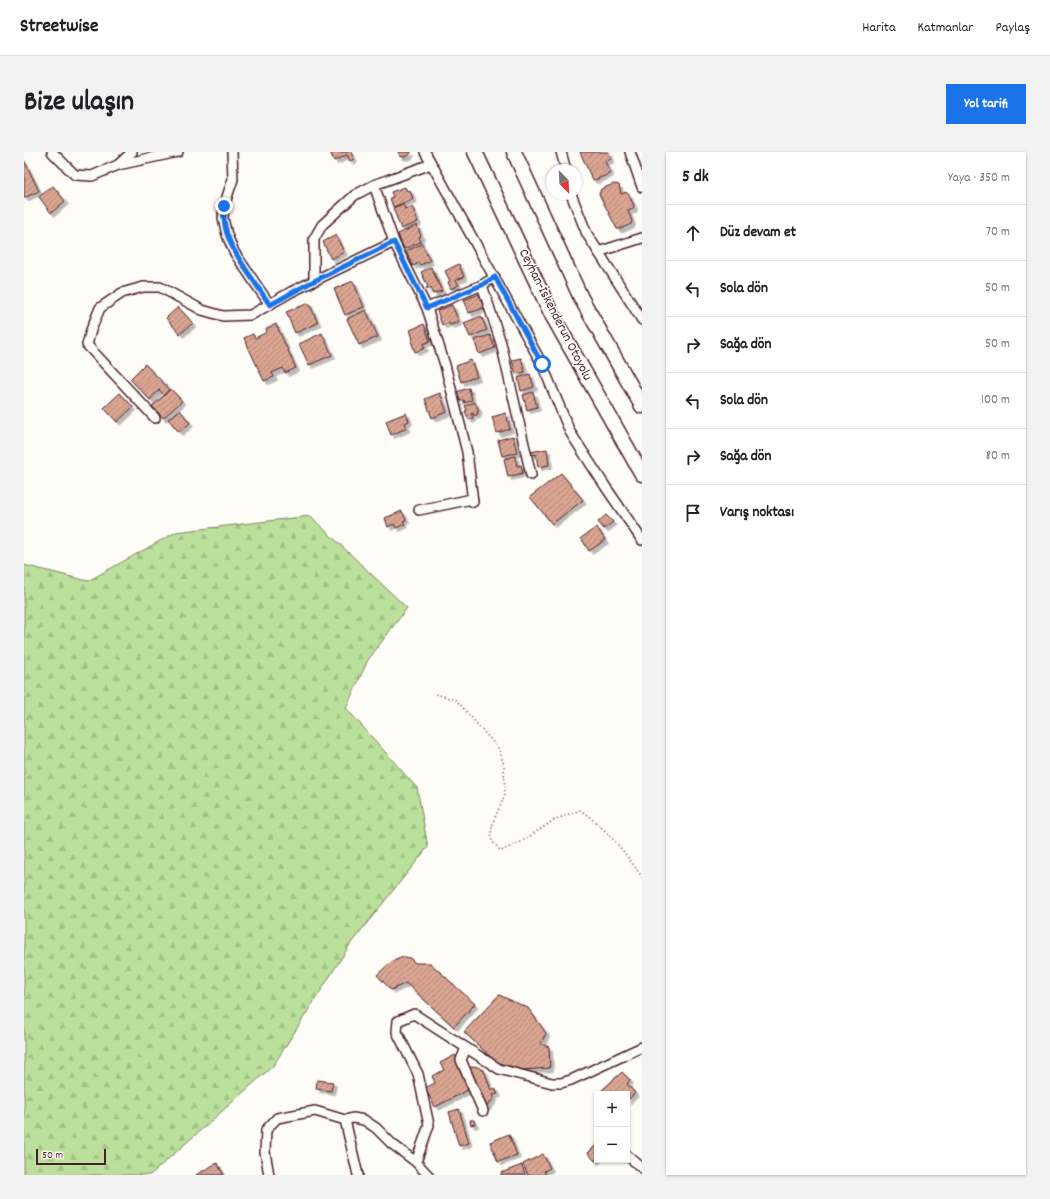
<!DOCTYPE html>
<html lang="tr">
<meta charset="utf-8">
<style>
:root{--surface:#fff;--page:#f2f2f2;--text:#202124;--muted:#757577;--line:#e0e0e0;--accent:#1a73e8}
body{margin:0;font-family:Dekko,sans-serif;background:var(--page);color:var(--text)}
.controls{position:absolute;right:12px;bottom:12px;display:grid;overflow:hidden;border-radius:0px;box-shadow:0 1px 3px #0004}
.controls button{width:36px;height:36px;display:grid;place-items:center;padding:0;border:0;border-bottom:1px solid var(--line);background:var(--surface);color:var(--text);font:20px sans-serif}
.compass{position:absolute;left:522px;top:12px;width:36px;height:36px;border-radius:50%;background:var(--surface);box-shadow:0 1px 3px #0004;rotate:156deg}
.scale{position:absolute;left:12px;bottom:10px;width:70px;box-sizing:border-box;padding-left:4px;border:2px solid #4a1f2b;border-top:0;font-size:11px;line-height:14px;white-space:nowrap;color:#4a1f2b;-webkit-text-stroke:3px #fdfcf7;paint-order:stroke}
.stop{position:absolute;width:12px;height:12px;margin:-9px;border:3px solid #1a73e8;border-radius:50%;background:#fff}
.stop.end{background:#1a73e8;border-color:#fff;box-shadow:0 1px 4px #0008}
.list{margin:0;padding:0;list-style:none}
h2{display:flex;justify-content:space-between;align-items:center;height:52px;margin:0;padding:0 16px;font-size:17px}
h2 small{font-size:13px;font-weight:400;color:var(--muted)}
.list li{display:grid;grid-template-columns:26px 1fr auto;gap:12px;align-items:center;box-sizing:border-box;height:56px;padding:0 16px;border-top:1px solid var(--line)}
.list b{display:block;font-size:15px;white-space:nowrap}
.list em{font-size:13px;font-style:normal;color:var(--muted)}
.icon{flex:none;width:22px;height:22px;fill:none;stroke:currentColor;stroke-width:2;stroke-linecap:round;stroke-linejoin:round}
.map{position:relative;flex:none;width:618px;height:1023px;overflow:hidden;border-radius:0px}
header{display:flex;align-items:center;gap:24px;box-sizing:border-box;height:56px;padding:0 20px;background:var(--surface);border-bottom:1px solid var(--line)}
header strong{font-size:19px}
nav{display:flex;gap:22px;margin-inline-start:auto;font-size:14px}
.intro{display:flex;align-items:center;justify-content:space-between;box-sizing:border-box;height:96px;padding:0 24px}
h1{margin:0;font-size:28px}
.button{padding:10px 18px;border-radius:0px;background:var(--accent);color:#fff;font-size:14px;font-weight:700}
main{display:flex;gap:24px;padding:0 24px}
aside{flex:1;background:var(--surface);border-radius:0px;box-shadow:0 1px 3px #0004}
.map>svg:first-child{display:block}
.forest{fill:url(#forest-firs);stroke:#828063}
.building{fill:url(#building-hatch);stroke:#4a1f2b;filter:url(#shadow)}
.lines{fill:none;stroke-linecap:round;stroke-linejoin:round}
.minor-casing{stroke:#4a1f2b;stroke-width:12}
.highway-casing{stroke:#4a1f2b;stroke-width:17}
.path{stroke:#4a1f2b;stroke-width:1.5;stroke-dasharray:1 3;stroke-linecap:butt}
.minor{stroke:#fdfcf7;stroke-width:9}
.highway{stroke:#fdfcf7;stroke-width:14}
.route{stroke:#1a73e8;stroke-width:5}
.labels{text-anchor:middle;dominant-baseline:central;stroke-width:3;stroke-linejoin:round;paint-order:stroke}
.street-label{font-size:14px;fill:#4a1f2b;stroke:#fdfcf7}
</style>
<header>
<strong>Streetwise</strong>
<nav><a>Harita</a><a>Katmanlar</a><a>Paylaş</a></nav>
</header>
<div class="intro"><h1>Bize ulaşın</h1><a class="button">Yol tarifi</a></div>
<main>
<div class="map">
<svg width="618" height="1023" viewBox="0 0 618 1023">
<defs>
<pattern id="forest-firs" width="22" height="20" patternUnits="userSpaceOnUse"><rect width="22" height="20" fill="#bae09b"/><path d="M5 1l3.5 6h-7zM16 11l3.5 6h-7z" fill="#a1c086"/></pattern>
<pattern id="building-hatch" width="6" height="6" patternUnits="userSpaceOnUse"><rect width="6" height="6" fill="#dba592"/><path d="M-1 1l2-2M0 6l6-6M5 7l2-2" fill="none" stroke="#b48677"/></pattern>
<filter id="shadow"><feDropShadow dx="3.5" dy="3.5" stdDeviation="0" flood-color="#0004"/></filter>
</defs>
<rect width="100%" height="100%" fill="#fdfcf7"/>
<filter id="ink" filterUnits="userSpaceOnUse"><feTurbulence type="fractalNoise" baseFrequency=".025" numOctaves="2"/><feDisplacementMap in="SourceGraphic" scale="8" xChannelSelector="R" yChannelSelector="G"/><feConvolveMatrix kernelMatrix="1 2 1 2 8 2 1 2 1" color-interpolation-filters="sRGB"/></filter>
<g filter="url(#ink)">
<polygon class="forest" points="286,364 383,456 344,508 322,556 393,636 404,695 327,791 249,914 126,1023 0,1023 0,413 64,429 152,380"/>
<g class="building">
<polygon points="306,0 327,0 330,7 326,9 323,3 310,9"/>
<polygon points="374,0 387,0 387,1 385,3 381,5 376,4"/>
<polygon points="556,0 585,0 587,7 581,10 586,19 585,22 571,28 568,27"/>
<polygon points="0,8 15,39 0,46"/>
<polygon points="590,32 595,33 597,42 602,40 605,43 610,54 609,57 604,59 608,69 607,72 596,77 593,77 575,42 577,37"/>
<polygon points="29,34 41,49 27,61 15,45"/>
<polygon points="381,35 383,39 386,38 389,47 369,55 366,46 369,45 367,40"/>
<polygon points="379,52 381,57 388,54 394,70 377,77 369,56"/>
<polygon points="393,73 397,84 395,85 397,90 380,97 374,82"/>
<polygon points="312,83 320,100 307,107 299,90"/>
<polygon points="398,92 406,109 396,113 395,111 389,114 382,99"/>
<polygon points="435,112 440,125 432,128 435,133 427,137 424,130 426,129 421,119"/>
<polygon points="407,115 418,139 409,142 407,136 403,138 402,136 404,135 397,120"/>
<polygon points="329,129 340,155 321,163 310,137"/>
<polygon points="455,142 460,156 445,161 440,148"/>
<polygon points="285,151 294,171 271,181 262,160"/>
<polygon points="428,153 435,170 426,173 425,171 418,173 413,159"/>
<polygon points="154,155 169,171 156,182 142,166"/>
<polygon points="342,158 354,185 335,193 323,167"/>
<polygon points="457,164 463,178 446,185 440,171"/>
<polygon points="252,172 272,216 261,221 259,216 248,221 250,225 240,229 220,186 229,182 231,186 243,180 242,177"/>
<polygon points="400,172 406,189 399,192 401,196 391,200 387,189 389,187 386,178"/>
<polygon points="298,181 308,203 285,213 275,192"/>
<polygon points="466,183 471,196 455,202 450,188"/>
<polygon points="497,206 501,220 492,222 488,208"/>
<polygon points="447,208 453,225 437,230 432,214"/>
<polygon points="121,212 145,237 140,243 135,238 126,248 106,227"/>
<polygon points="506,222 510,235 497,239 494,226"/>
<polygon points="445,236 448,248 441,251 440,248 436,249 432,240"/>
<polygon points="147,237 158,249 139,266 128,254"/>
<polygon points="509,240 513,255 503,258 499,243"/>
<polygon points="96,241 109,255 93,270 80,256"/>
<polygon points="416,241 423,260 408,266 401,247"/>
<polygon points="451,250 455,259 453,259 454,262 450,264 449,261 447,262 449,266 445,268 441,259 443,258 441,254"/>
<polygon points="156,258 166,271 155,280 144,267"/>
<polygon points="382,261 385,269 381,271 383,276 367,283 362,269"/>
<polygon points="482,261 486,277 473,281 468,265"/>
<polygon points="489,284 493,301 478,304 474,288"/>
<polygon points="523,297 525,313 514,315 512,302 506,303 506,300"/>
<polygon points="491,304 493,314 497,313 499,321 484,325 480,307"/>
<polygon points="537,321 559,348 528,372 506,345"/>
<polygon points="378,359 382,368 379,369 381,372 372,376 370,372 364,375 361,366"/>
<polygon points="582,363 589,370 580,377 574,370"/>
<polygon points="573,375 581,388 565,399 557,386"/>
<polygon points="379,805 386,806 391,811 406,811 451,852 430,875 382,831 367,838 353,823 367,810"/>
<polygon points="475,843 504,856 522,881 517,892 525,895 526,916 498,918 472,910 440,880"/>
<polygon points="431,903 448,936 411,955 401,936 411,931 408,924 420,918 416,911"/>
<polygon points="451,914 460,918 467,938 471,936 474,942 469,943 470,946 461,957 445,916"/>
<polygon points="598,920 606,928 603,932 611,941 603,949 603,942 582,942 578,938"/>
<polygon points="293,928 309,930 307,939 292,937"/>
<polygon points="435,957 445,991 435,994 425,960"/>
<polygon points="446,968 450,968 451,972 447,973"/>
<polygon points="485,982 493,1003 474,1010 466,990"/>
<polygon points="573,992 573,1007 571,1009 564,1001"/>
<polygon points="519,1002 526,1016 520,1019 522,1023 504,1023 499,1012"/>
<polygon points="193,1011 200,1023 172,1023"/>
<polygon points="498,1013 501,1023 477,1023 477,1021"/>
</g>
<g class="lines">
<defs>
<g id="minor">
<polyline points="28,0 51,23 68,24 94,13 108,0"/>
<polyline points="208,0 209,27 200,54 199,66 203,83 210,100 246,153"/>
<polyline points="401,0 518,212 546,280 581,334 618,388"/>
<polyline points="537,0 542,18"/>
<polyline points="606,0 618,35"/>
<polyline points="407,12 350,33 370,90 403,156 421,213 443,300 449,350"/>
<polyline points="94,13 154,0"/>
<polyline points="547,42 563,82 618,168"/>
<polyline points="574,100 618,86"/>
<polyline points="290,128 290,87 298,73 331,43 350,33"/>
<polyline points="458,133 477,191 507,323"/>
<polyline points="403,156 458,133 471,125"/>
<polyline points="131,266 63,193 67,178 76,156 98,141 119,135 136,135 178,158 199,164 227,163 267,140 370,90"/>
<polyline points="395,358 448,347"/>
<polyline points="442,896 437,908 459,959"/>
<polyline points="321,968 334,1023"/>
<polyline points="603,1003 618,1016"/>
<polyline points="392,1010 405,973 394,922 373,880 374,869 390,862 475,917 528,931 537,931 547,928 618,895"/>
<polyline points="245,1023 241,1000 242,978 253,966 291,959 321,968 329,966 340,968 352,976 368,992 392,1010 404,1023"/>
</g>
<g id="highway">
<polyline points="451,0 528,163 618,322"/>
<polyline points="490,0 557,146 618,254"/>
</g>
</defs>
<use href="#minor" class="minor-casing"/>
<use href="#highway" class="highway-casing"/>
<path class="path" d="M 412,542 L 432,548 L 475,597 L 480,613 L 481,643 L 469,670 L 467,682 L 468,689 L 477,699 L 497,690 L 530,668 L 556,658 C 581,675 601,700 618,725"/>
<use href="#minor" class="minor"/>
<use href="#highway" class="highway"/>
</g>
</g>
<g class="lines" filter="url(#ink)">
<path class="route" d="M 200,54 C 198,83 210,99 225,122 C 232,132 239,143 246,153 L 284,132 L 370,90 L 403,156 L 458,133 L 471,125 L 518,212"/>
</g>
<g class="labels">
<g class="street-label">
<text transform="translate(531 163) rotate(63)">Ceyhan-İskenderun Otoyolu</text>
</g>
</g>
</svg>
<div class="controls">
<button>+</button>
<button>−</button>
</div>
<svg class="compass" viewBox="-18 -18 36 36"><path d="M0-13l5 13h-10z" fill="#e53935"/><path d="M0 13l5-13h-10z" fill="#757577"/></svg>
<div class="scale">50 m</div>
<div class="stop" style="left:518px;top:212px"></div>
<div class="stop end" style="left:200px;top:54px"></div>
</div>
<aside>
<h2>5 dk<small>Yaya · 350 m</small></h2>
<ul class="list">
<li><svg class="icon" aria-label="ahead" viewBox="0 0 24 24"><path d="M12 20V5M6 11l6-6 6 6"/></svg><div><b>Düz devam et</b></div><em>70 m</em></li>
<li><svg class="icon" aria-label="left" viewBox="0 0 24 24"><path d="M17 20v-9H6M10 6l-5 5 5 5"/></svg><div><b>Sola dön</b></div><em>50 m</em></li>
<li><svg class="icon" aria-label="right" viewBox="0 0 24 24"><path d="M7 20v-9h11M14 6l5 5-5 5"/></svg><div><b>Sağa dön</b></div><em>50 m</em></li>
<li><svg class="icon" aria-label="left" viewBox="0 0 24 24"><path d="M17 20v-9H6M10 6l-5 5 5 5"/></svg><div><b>Sola dön</b></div><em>100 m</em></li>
<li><svg class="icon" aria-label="right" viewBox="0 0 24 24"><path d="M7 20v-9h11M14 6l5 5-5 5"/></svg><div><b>Sağa dön</b></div><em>80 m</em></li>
<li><svg class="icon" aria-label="arrive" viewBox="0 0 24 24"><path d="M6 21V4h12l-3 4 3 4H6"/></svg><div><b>Varış noktası</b></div></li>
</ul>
</aside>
</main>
